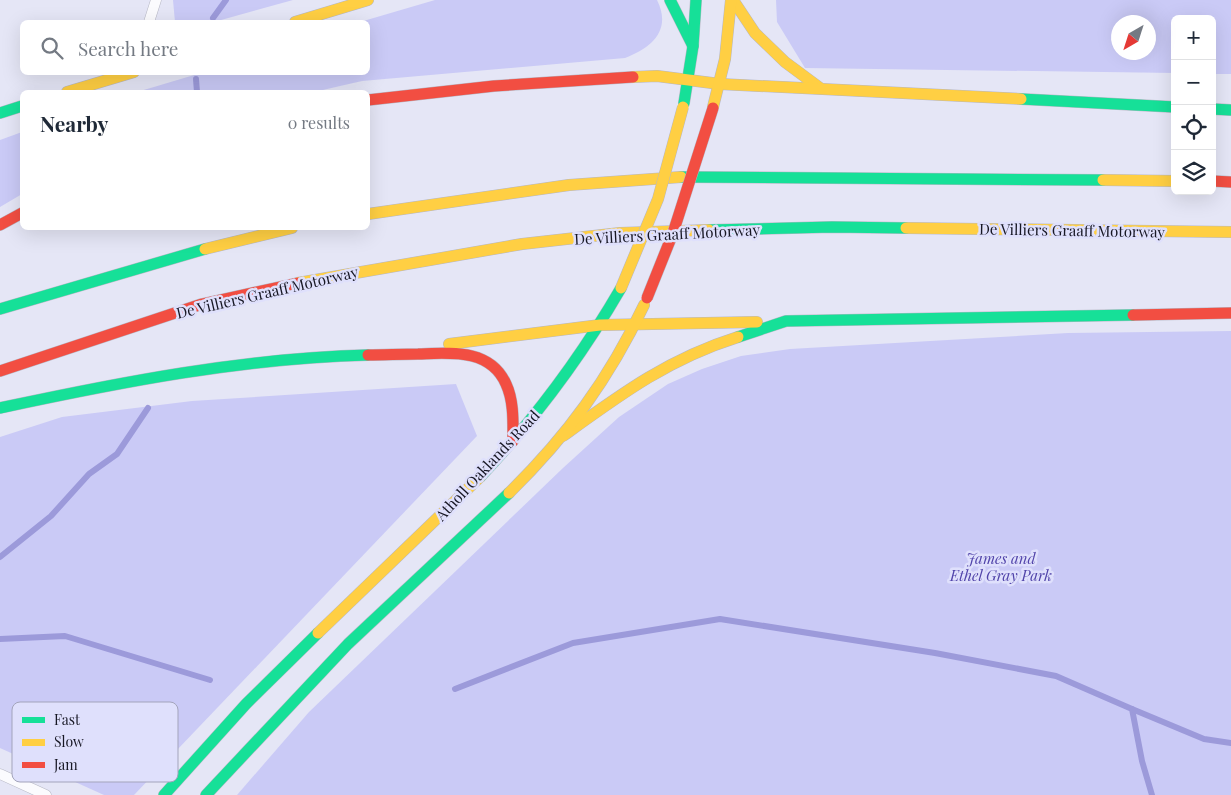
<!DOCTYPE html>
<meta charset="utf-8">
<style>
:root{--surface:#fff;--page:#f6f6f7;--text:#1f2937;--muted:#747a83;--line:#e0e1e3}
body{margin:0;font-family:"Playfair Display",serif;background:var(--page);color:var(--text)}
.controls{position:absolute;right:15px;top:15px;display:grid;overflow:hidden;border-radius:8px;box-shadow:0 5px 20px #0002}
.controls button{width:45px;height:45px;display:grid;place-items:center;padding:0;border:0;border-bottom:1px solid var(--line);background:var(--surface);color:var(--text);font:25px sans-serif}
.compass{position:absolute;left:1111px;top:15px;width:45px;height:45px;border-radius:50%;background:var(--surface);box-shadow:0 5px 20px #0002;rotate:219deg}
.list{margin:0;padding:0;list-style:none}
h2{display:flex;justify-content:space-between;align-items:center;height:65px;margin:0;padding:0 20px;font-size:21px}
h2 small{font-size:16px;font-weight:400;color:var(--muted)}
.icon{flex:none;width:28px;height:28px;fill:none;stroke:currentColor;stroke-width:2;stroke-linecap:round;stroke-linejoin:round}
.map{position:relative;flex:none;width:1231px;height:795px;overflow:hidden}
.search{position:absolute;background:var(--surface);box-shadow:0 5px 20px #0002;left:20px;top:20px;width:350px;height:55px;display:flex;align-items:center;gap:12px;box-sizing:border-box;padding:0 18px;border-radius:8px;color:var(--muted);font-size:19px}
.panel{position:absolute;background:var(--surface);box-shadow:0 5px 20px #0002;left:20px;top:90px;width:350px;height:140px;border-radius:8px}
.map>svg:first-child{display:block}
.green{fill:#cacaf6;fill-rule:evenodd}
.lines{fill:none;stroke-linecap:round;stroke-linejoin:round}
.stream{stroke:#9c9ada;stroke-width:6}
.lane-casing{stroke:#b6b7c4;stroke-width:11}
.fast-casing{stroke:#b6b7c4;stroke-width:12}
.slow-casing{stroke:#b6b7c4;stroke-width:12}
.jam-casing{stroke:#b6b7c4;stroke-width:12}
.lane{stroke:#fbfbfe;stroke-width:10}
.fast{stroke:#16e098;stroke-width:11}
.slow{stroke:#ffcf43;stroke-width:11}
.jam{stroke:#f24e42;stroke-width:11}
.slow-bridge-casing{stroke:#b6b7c4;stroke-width:12;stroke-linecap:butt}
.jam-bridge-casing{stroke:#b6b7c4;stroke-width:12;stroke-linecap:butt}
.slow-bridge{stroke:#ffcf43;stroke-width:11}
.jam-bridge{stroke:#f24e42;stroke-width:11}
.labels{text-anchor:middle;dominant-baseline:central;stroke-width:5;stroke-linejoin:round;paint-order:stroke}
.street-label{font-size:15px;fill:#171724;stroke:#dfe0fc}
.park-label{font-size:15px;font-style:italic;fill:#5144aa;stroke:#dfe0fc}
.key{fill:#dfe0fc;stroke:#a3a4bb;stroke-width:1}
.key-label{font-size:14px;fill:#171724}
</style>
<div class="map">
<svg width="1231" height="795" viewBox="0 0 1231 795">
<rect width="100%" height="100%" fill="#e5e6f6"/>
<g class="green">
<polygon points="173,0 293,0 214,22 175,22"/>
<path d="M 435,0 L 657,0 C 672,30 652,48 625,58 L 362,81 L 314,92 L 137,92 L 201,73 L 368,72 L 368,22 L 360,22 Z"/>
<path d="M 776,0 L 1231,0 L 1231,74 L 1212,74 L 1212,19 L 1175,19 L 1175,73 L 805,68 L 777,22 ZM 1118,22 L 1148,22 L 1148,52 L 1118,52 Z"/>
<polygon points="22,132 22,194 0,207 0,140"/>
<polygon points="1231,331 1231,795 237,795 309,712 563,468 619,417 668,384 702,369 741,356 790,349 1068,333"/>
<polygon points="456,384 477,436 134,795 104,795 0,748 0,437 62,417 192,401"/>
</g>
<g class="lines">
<g class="stream">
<polyline points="213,18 226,0"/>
<polyline points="196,79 197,92"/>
<polyline points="0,557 51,516 89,474 117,454 148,408"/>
<polyline points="0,639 65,636 210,680"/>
<polyline points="455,689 573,643 720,619 935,653 1056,676 1132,709 1142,761 1152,795"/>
<polyline points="1132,709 1204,739 1231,743"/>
</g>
<defs>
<g id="lane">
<polyline points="149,22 156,0"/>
<polyline points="0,774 46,795"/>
</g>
<g id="fast">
<polyline points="670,0 693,46"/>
<polyline points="1021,99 1175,107"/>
<polyline points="684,103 693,46 696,0"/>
<polyline points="1212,109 1231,110"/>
<polyline points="0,113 22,106"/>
<polyline points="681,177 1103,180"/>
<polyline points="709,230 832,227 906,228"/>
<polyline points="0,309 205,249"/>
<polyline points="738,337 786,321 1133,315"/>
<path d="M 0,408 C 121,382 244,358 368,355"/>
<path d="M 480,477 C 534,420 581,357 621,288"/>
<polyline points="164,795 246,704 318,633"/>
<polyline points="206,795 348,644 509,493"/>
</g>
<g id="slow">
<polyline points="733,0 755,33 785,62 820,88"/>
<polyline points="295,22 368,0"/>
<polyline points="633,77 657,76 720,84 1021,99"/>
<polyline points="67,92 134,72"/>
<polyline points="713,107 725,59 731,0"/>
<polyline points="1103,180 1175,181"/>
<polyline points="368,214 569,185 681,177"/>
<polyline points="906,228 1231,232"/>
<polyline points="205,249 292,228"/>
<polyline points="298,283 522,244 620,233 709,230"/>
<polyline points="449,344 600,325 757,322"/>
<path d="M 563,436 C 621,394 668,359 738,337"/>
<path d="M 509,493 C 567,436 609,379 644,305"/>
<polyline points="318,633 480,477"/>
</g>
<g id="jam">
<polyline points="368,100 494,86 633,77"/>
<polyline points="1212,181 1231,182"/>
<polyline points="0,225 22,213"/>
<polyline points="1133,315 1231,313"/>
<path d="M 368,355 C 384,355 401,354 418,354 C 450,353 490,348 506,384 C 514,401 513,422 513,441"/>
<polyline points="0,371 202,304 298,283"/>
</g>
</defs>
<use href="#lane" class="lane-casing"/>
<use href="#fast" class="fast-casing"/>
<use href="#slow" class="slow-casing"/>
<use href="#jam" class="jam-casing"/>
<use href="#lane" class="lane"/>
<use href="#fast" class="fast"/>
<use href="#slow" class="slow"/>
<use href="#jam" class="jam"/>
<defs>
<polyline id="slow-bridge" points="621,288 658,199 683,107"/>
<polyline id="jam-bridge" points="647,298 673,233 713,108"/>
</defs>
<use href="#slow-bridge" class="slow-bridge-casing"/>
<use href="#jam-bridge" class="jam-bridge-casing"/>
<use href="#slow-bridge" class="slow-bridge"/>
<use href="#jam-bridge" class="jam-bridge"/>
</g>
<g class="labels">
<g class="street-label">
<text transform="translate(1072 230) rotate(1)">De Villiers Graaff Motorway</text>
<text transform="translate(667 234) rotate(-3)">De Villiers Graaff Motorway</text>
<text transform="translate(267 292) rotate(-13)">De Villiers Graaff Motorway</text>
<text transform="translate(487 465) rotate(-47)">Atholl Oaklands Road</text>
</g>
<g class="park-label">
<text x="1001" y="558">James and<tspan x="1001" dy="17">Ethel Gray Park</tspan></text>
</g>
</g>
<rect x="12" y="702" width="166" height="80" rx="8" class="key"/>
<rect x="22" y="717" width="23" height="6" fill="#16e098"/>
<rect x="22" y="739" width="23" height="7" fill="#ffcf43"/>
<rect x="22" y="762" width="23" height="6" fill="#f24e42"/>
<g class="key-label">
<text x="54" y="725">Fast</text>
<text x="54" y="747">Slow</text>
<text x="54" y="770">Jam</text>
</g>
</svg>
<div class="controls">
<button>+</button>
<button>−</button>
<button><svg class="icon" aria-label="locate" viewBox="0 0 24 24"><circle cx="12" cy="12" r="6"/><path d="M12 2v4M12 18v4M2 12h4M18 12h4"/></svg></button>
<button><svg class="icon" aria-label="layers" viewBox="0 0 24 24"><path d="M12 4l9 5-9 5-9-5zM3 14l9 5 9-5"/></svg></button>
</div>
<svg class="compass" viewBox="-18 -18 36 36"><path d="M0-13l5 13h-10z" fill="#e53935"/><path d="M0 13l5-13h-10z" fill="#747a83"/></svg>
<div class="search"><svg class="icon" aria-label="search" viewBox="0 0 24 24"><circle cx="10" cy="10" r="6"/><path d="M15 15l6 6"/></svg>Search here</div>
<section class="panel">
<h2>Nearby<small>0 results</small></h2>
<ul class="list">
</ul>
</section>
</div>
